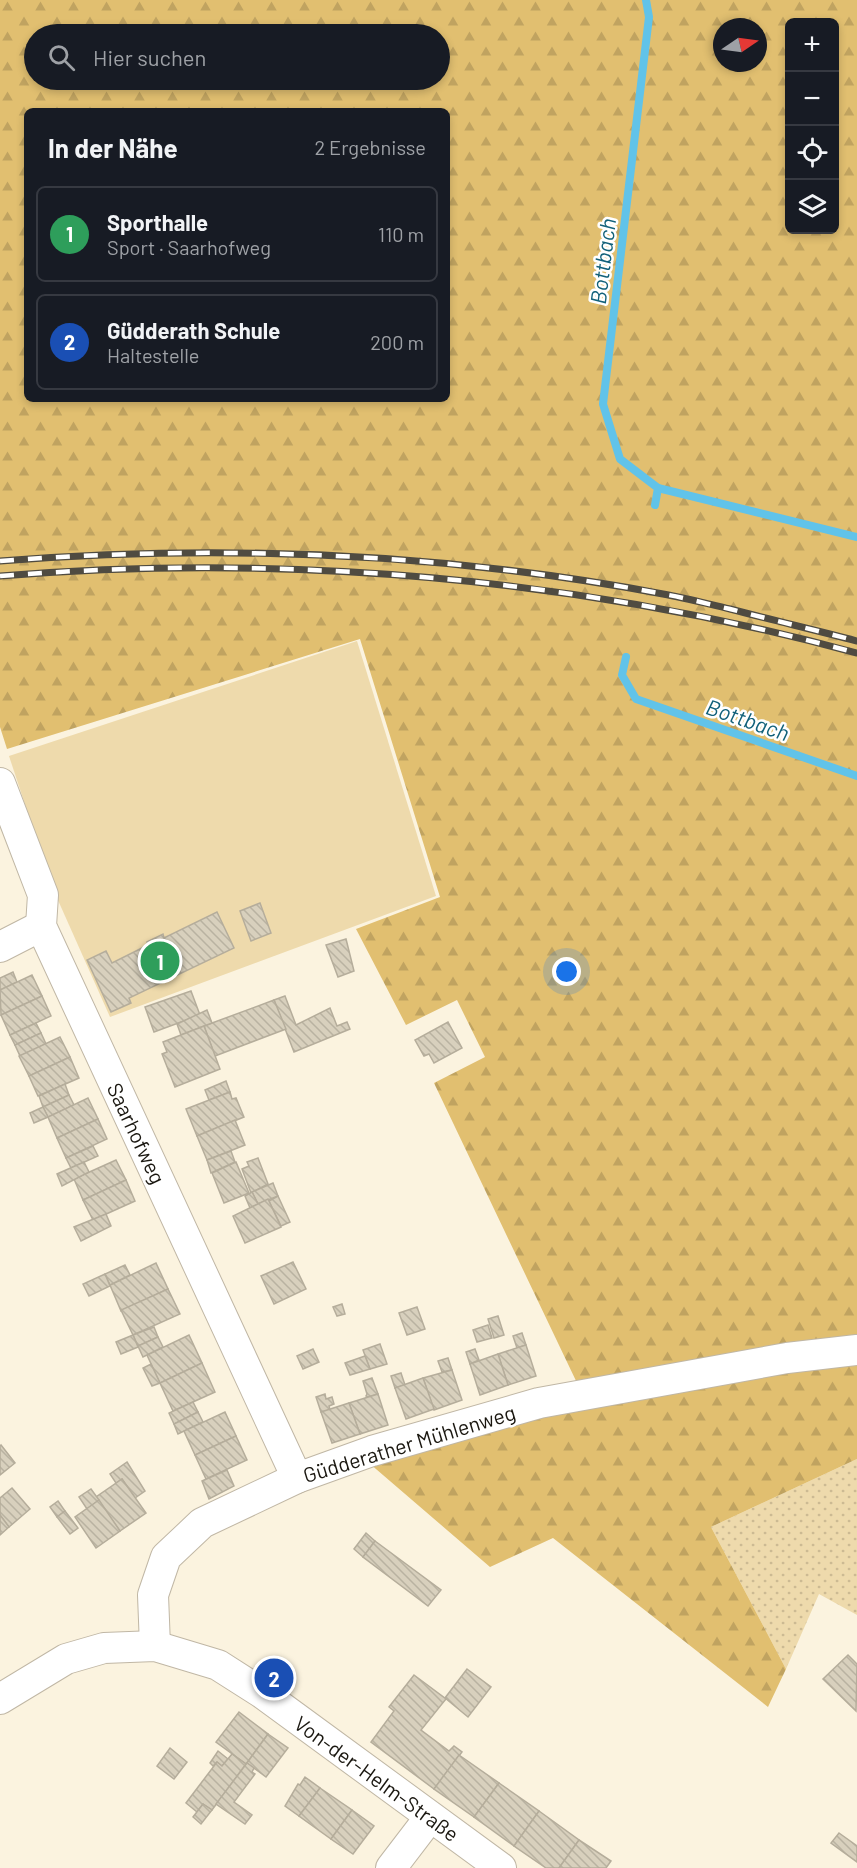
<!DOCTYPE html>
<html lang="de">
<meta charset="utf-8">
<style>
:root{--surface:#171b24;--page:#20242c;--text:#f1f3f6;--muted:#9ea1a6;--line:#363941;--accent:#99b5c1}
body{margin:0;font-family:Barlow,sans-serif;background:var(--page);color:var(--text)}
.controls{position:absolute;right:18px;top:18px;display:grid;overflow:hidden;border-radius:9px;box-shadow:0 3px 9px #0003}
.controls button{width:54px;height:54px;display:grid;place-items:center;padding:0;border:0;border-bottom:2px solid var(--line);background:var(--surface);color:var(--text);font:30px sans-serif}
.compass{position:absolute;left:713px;top:18px;width:54px;height:54px;border-radius:50%;background:var(--surface);box-shadow:0 3px 9px #0003;rotate:77deg}
.you{position:absolute;left:567px;top:972px;width:21px;height:21px;margin:-15px;border:4px solid #fff;border-radius:50%;background:#1a73e8;box-shadow:0 0 0 9px #1a73e833}
.badge{display:grid;place-items:center;width:39px;height:39px;border-radius:50%;background:var(--accent);color:#fff;font-size:20px;font-weight:700}
.pin{position:absolute;translate:-50% -50%;border:3px solid #fff;box-shadow:0 2px 6px #0006}
.list{margin:0;padding:0;list-style:none}
h2{display:flex;justify-content:space-between;align-items:center;height:78px;margin:0;padding:0 24px;font-size:26px}
h2 small{font-size:20px;font-weight:400;color:var(--muted)}
.list li{display:grid;grid-template-columns:39px 1fr auto;gap:18px;align-items:center;box-sizing:border-box;height:96px;margin:0 12px 12px;padding:0 12px;border:2px solid var(--line);border-radius:9px}
.list b{display:block;font-size:22px;white-space:nowrap}
.list p{margin:0;font-size:20px;white-space:nowrap;color:var(--muted)}
.list em{font-size:20px;font-style:normal;color:var(--muted)}
.icon{flex:none;width:33px;height:33px;fill:none;stroke:currentColor;stroke-width:2;stroke-linecap:round;stroke-linejoin:round}
.map{position:relative;flex:none;width:857px;height:1868px;overflow:hidden}
.search{position:absolute;background:var(--surface);box-shadow:0 3px 9px #0003;left:24px;top:24px;width:426px;height:66px;display:flex;align-items:center;gap:15px;box-sizing:border-box;padding:0 21px;border-radius:33px;color:var(--muted);font-size:22px}
.panel{position:absolute;background:var(--surface);box-shadow:0 3px 9px #0003;left:24px;top:108px;width:426px;height:294px;border-radius:9px}
.map>svg:first-child{display:block}
.grass{fill:url(#grass-dots)}
.forest{fill:url(#forest-firs);fill-rule:evenodd}
.green{fill:#eedaac}
.lines{fill:none;stroke-linecap:round;stroke-linejoin:round}
.stream{stroke:#61c3e9;stroke-width:8}
.building{fill:url(#building-back-hatch);stroke:#b5ad9b;stroke-width:1.5}
.minor-casing{stroke:#c0b7a5;stroke-width:32}
.minor{stroke:#fff;stroke-width:30}
.rail-casing{stroke:#4f4b41;stroke-width:7}
.rail{stroke:#fff;stroke-width:4.5;stroke-dasharray:14;stroke-linecap:butt}
.labels{text-anchor:middle;dominant-baseline:central;stroke-width:5;stroke-linejoin:round;paint-order:stroke}
.street-label{font-size:21px;fill:#1a1710;stroke:#fff}
.water-label{font-size:22px;font-style:italic;fill:#12617a;stroke:#fff}
</style>
<div class="map">
<svg width="857" height="1868" viewBox="0 0 857 1868">
<defs>
<pattern id="grass-dots" width="8" height="8" patternUnits="userSpaceOnUse" patternTransform="scale(1.5)"><rect width="8" height="8" fill="#eedaac"/><path d="M2 2h.1M6 6h.1" fill="none" stroke="#ccba93" stroke-width="1.8" stroke-linecap="round"/></pattern>
<pattern id="forest-firs" width="22" height="20" patternUnits="userSpaceOnUse" patternTransform="scale(1.5)"><rect width="22" height="20" fill="#e1bf70"/><path d="M5 1l3.5 6h-7zM16 11l3.5 6h-7z" fill="#c0a360"/></pattern>
<pattern id="building-back-hatch" width="6" height="6" patternUnits="userSpaceOnUse" patternTransform="scale(1.5)"><rect width="6" height="6" fill="#d8d0bd"/><path d="M-1 5l2 2M0 0l6 6M5-1l2 2" fill="none" stroke="#b9b2a1"/></pattern>
</defs>
<rect width="100%" height="100%" fill="#fbf3df"/>
<polygon class="grass" points="857,1459 857,1615 819,1594 786,1669 711,1527"/>
<path class="forest" d="M 0,0 L 857,0 L 857,1459 L 711,1527 L 786,1669 L 768,1707 L 553,1538 L 490,1567 L 369,1463 L 588,1406 L 434,1083 L 485,1057 L 457,1000 L 406,1025 L 356,929 L 440,897 L 360,639 L 7,749 L 0,727 ZM 790,22 L 834,22 L 834,230 L 790,230 ZM 722,27 L 758,27 L 758,63 L 722,63 ZM 34,34 L 440,34 L 440,80 L 34,80 ZM 27,111 L 447,111 L 447,399 L 27,399 Z"/>
<polygon class="green" points="357,641 436,896 110,1017 53,889 9,756"/>
<g class="lines">
<g class="stream">
<polyline points="646,0 649,17 603,404 620,459 658,488 655,505"/>
<polyline points="658,488 857,537"/>
<polyline points="626,657 622,675 636,699 857,776"/>
</g>
</g>
<g class="building">
<polygon points="260,903 271,933 251,941 240,911"/>
<polygon points="217,912 234,948 129,998 131,1003 111,1012 87,960 106,951 112,963 148,945 147,942 163,934 164,938"/>
<polygon points="346,939 354,971 338,977 326,945"/>
<polygon points="13,972 17,982 0,990 0,978"/>
<polygon points="32,975 42,996 1,1015 0,990"/>
<polygon points="191,991 200,1015 154,1032 145,1007"/>
<polygon points="42,996 51,1016 10,1035 1,1015"/>
<polygon points="285,996 296,1025 330,1008 337,1026 347,1022 350,1029 294,1052 274,1000"/>
<polygon points="274,1000 286,1029 215,1056 204,1026"/>
<polygon points="207,1010 212,1023 181,1035 177,1024"/>
<polygon points="448,1022 462,1048 434,1063 429,1054 424,1056 415,1040"/>
<polygon points="36,1023 41,1033 15,1045 10,1035"/>
<polygon points="204,1026 220,1069 175,1087 162,1054 167,1052 163,1042"/>
<polygon points="41,1033 46,1044 20,1056 15,1045"/>
<polygon points="60,1037 70,1057 29,1076 19,1056"/>
<polygon points="70,1057 79,1078 38,1096 29,1076"/>
<polygon points="226,1081 230,1092 209,1100 205,1090"/>
<polygon points="65,1084 69,1095 43,1107 39,1096"/>
<polygon points="230,1092 232,1099 236,1098 244,1117 197,1136 186,1109"/>
<polygon points="69,1095 74,1105 48,1117 43,1107"/>
<polygon points="88,1098 98,1119 57,1138 48,1117"/>
<polygon points="43,1107 48,1117 34,1123 30,1113"/>
<polygon points="98,1119 107,1139 66,1158 57,1138"/>
<polygon points="235,1120 245,1145 207,1160 197,1136"/>
<polygon points="93,1146 98,1156 71,1168 66,1158"/>
<polygon points="231,1151 235,1162 211,1173 207,1160"/>
<polygon points="258,1158 268,1184 251,1193 242,1169 249,1166 247,1162"/>
<polygon points="116,1160 126,1180 83,1200 74,1179"/>
<polygon points="84,1162 89,1172 62,1186 57,1174"/>
<polygon points="236,1162 249,1193 224,1203 212,1173"/>
<polygon points="126,1180 135,1201 93,1220 83,1200"/>
<polygon points="273,1183 278,1196 258,1204 252,1192"/>
<polygon points="252,1192 258,1204 250,1208 245,1196"/>
<polygon points="278,1196 290,1222 281,1226 269,1201"/>
<polygon points="268,1199 281,1227 245,1243 233,1216"/>
<polygon points="106,1214 111,1226 81,1241 74,1227"/>
<polygon points="293,1262 306,1289 274,1304 261,1276"/>
<polygon points="156,1263 168,1289 121,1311 110,1285"/>
<polygon points="125,1265 130,1275 110,1285 105,1274"/>
<polygon points="105,1274 110,1286 89,1296 83,1284"/>
<polygon points="168,1289 180,1314 133,1335 121,1310"/>
<polygon points="342,1304 345,1314 337,1316 333,1307"/>
<polygon points="417,1307 425,1329 407,1335 399,1313"/>
<polygon points="498,1316 504,1335 494,1338 488,1319"/>
<polygon points="488,1325 492,1338 477,1342 473,1330"/>
<polygon points="154,1327 158,1337 138,1346 133,1335"/>
<polygon points="522,1333 526,1345 517,1348 513,1336"/>
<polygon points="133,1335 138,1347 121,1354 116,1342"/>
<polygon points="189,1335 202,1363 160,1383 147,1355"/>
<polygon points="158,1337 163,1347 143,1357 138,1346"/>
<polygon points="380,1344 387,1364 370,1369 363,1350"/>
<polygon points="526,1345 536,1376 508,1385 498,1354"/>
<polygon points="313,1349 319,1362 303,1369 297,1356"/>
<polygon points="475,1349 479,1360 470,1364 466,1352"/>
<polygon points="498,1354 508,1385 480,1395 470,1364"/>
<polygon points="365,1356 370,1369 350,1375 345,1363"/>
<polygon points="448,1358 452,1370 442,1372 438,1361"/>
<polygon points="202,1363 215,1392 173,1411 160,1383"/>
<polygon points="151,1364 160,1383 152,1386 143,1368"/>
<polygon points="452,1370 462,1400 434,1410 423,1378"/>
<polygon points="401,1373 405,1385 395,1388 391,1376"/>
<polygon points="372,1378 378,1394 368,1397 366,1396 367,1394 363,1381"/>
<polygon points="423,1378 434,1409 406,1419 395,1388"/>
<polygon points="325,1394 326,1399 332,1397 334,1404 329,1406 330,1410 321,1412 316,1397"/>
<polygon points="378,1394 388,1425 360,1434 349,1403"/>
<polygon points="193,1402 198,1412 174,1424 169,1413"/>
<polygon points="349,1403 360,1434 332,1443 321,1412"/>
<polygon points="198,1412 203,1422 178,1434 174,1424"/>
<polygon points="225,1412 236,1436 195,1455 184,1431"/>
<polygon points="236,1436 247,1460 206,1479 195,1455"/>
<polygon points="1,1445 15,1463 0,1475 0,1446"/>
<polygon points="127,1462 145,1491 135,1498 122,1479 116,1483 110,1474"/>
<polygon points="227,1470 234,1486 209,1499 202,1481"/>
<polygon points="122,1479 146,1513 120,1531 96,1497"/>
<polygon points="12,1488 30,1509 9,1527 0,1515 0,1498"/>
<polygon points="91,1489 99,1500 87,1509 79,1497"/>
<polygon points="99,1500 120,1531 96,1548 75,1517"/>
<polygon points="58,1501 65,1511 57,1517 50,1507"/>
<polygon points="65,1511 78,1528 70,1534 57,1517"/>
<polygon points="0,1515 9,1527 0,1535"/>
<polygon points="366,1533 375,1541 363,1557 354,1549"/>
<polygon points="375,1541 441,1590 428,1606 363,1557"/>
<polygon points="848,1655 857,1664 856,1711 823,1679"/>
<polygon points="467,1669 491,1687 468,1717 445,1698"/>
<polygon points="414,1675 446,1699 421,1730 449,1751 454,1746 462,1752 434,1789 371,1742 394,1711 389,1707"/>
<polygon points="239,1712 268,1734 246,1764 216,1742"/>
<polygon points="268,1734 288,1748 266,1777 247,1763"/>
<polygon points="170,1748 187,1762 174,1779 157,1766"/>
<polygon points="218,1751 228,1759 222,1766 217,1762 213,1766 210,1763"/>
<polygon points="232,1754 246,1764 212,1810 203,1804 197,1812 186,1803 217,1762 222,1766"/>
<polygon points="459,1755 499,1783 474,1817 434,1789"/>
<polygon points="247,1763 254,1768 252,1772 255,1774 234,1802 252,1815 245,1824 216,1804"/>
<polygon points="305,1777 320,1788 299,1816 285,1806 298,1784 300,1785"/>
<polygon points="499,1783 539,1811 514,1846 474,1817"/>
<polygon points="320,1788 352,1810 331,1839 299,1816"/>
<polygon points="203,1804 212,1810 201,1824 193,1817"/>
<polygon points="352,1810 374,1826 353,1854 331,1839"/>
<polygon points="539,1811 579,1840 559,1868 546,1868 514,1846"/>
<polygon points="839,1833 857,1846 857,1862 831,1843"/>
<polygon points="579,1840 611,1861 606,1868 559,1868"/>
</g>
<g class="lines">
<defs>
<g id="minor">
<polyline points="0,783 43,895 41,926 297,1478"/>
<polyline points="0,947 41,926"/>
<polyline points="155,1646 153,1595 166,1557 202,1523 297,1478 372,1451 539,1403 787,1358 857,1350"/>
<polyline points="0,1699 66,1659 104,1648 155,1646 218,1665 262,1693 501,1868"/>
<polyline points="391,1868 430,1817"/>
</g>
</defs>
<use href="#minor" class="minor-casing"/>
<use href="#minor" class="minor"/>
<defs>
<g id="rail">
<path d="M 0,561 C 221,544 446,553 663,594 C 686,598 708,604 730,609 C 772,620 815,630 857,641"/>
<path d="M 0,576 C 287,553 579,578 857,653"/>
</g>
</defs>
<use href="#rail" class="rail-casing"/>
<use href="#rail" class="rail"/>
</g>
<g class="labels">
<g class="street-label">
<text transform="translate(137 1133) rotate(65)">Saarhofweg</text>
<text transform="translate(409 1443) rotate(-17)">Güdderather Mühlenweg</text>
<text transform="translate(377 1778) rotate(36)">Von-der-Helm-Straße</text>
</g>
<g class="water-label">
<text transform="translate(602 261) rotate(-83)">Bottbach</text>
<text transform="translate(748 719) rotate(19)">Bottbach</text>
</g>
</g>
</svg>
<div class="controls">
<button>+</button>
<button>−</button>
<button><svg class="icon" aria-label="locate" viewBox="0 0 24 24"><circle cx="12" cy="12" r="6"/><path d="M12 2v4M12 18v4M2 12h4M18 12h4"/></svg></button>
<button><svg class="icon" aria-label="layers" viewBox="0 0 24 24"><path d="M12 4l9 5-9 5-9-5zM3 14l9 5 9-5"/></svg></button>
</div>
<svg class="compass" viewBox="-18 -18 36 36"><path d="M0-13l5 13h-10z" fill="#e53935"/><path d="M0 13l5-13h-10z" fill="#9ea1a6"/></svg>
<div class="you"></div>
<div class="pin badge" style="left:160px;top:961px;background:#2e9e5b">1</div>
<div class="pin badge" style="left:274px;top:1678px;background:#1a4fb4">2</div>
<div class="search"><svg class="icon" aria-label="search" viewBox="0 0 24 24"><circle cx="10" cy="10" r="6"/><path d="M15 15l6 6"/></svg>Hier suchen</div>
<section class="panel">
<h2>In der Nähe<small>2 Ergebnisse</small></h2>
<ul class="list">
<li><span class="badge" style="background:#2e9e5b">1</span><div><b>Sporthalle</b><p>Sport · Saarhofweg</p></div><em>110 m</em></li>
<li><span class="badge" style="background:#1a4fb4">2</span><div><b>Güdderath Schule</b><p>Haltestelle</p></div><em>200 m</em></li>
</ul>
</section>
</div>
